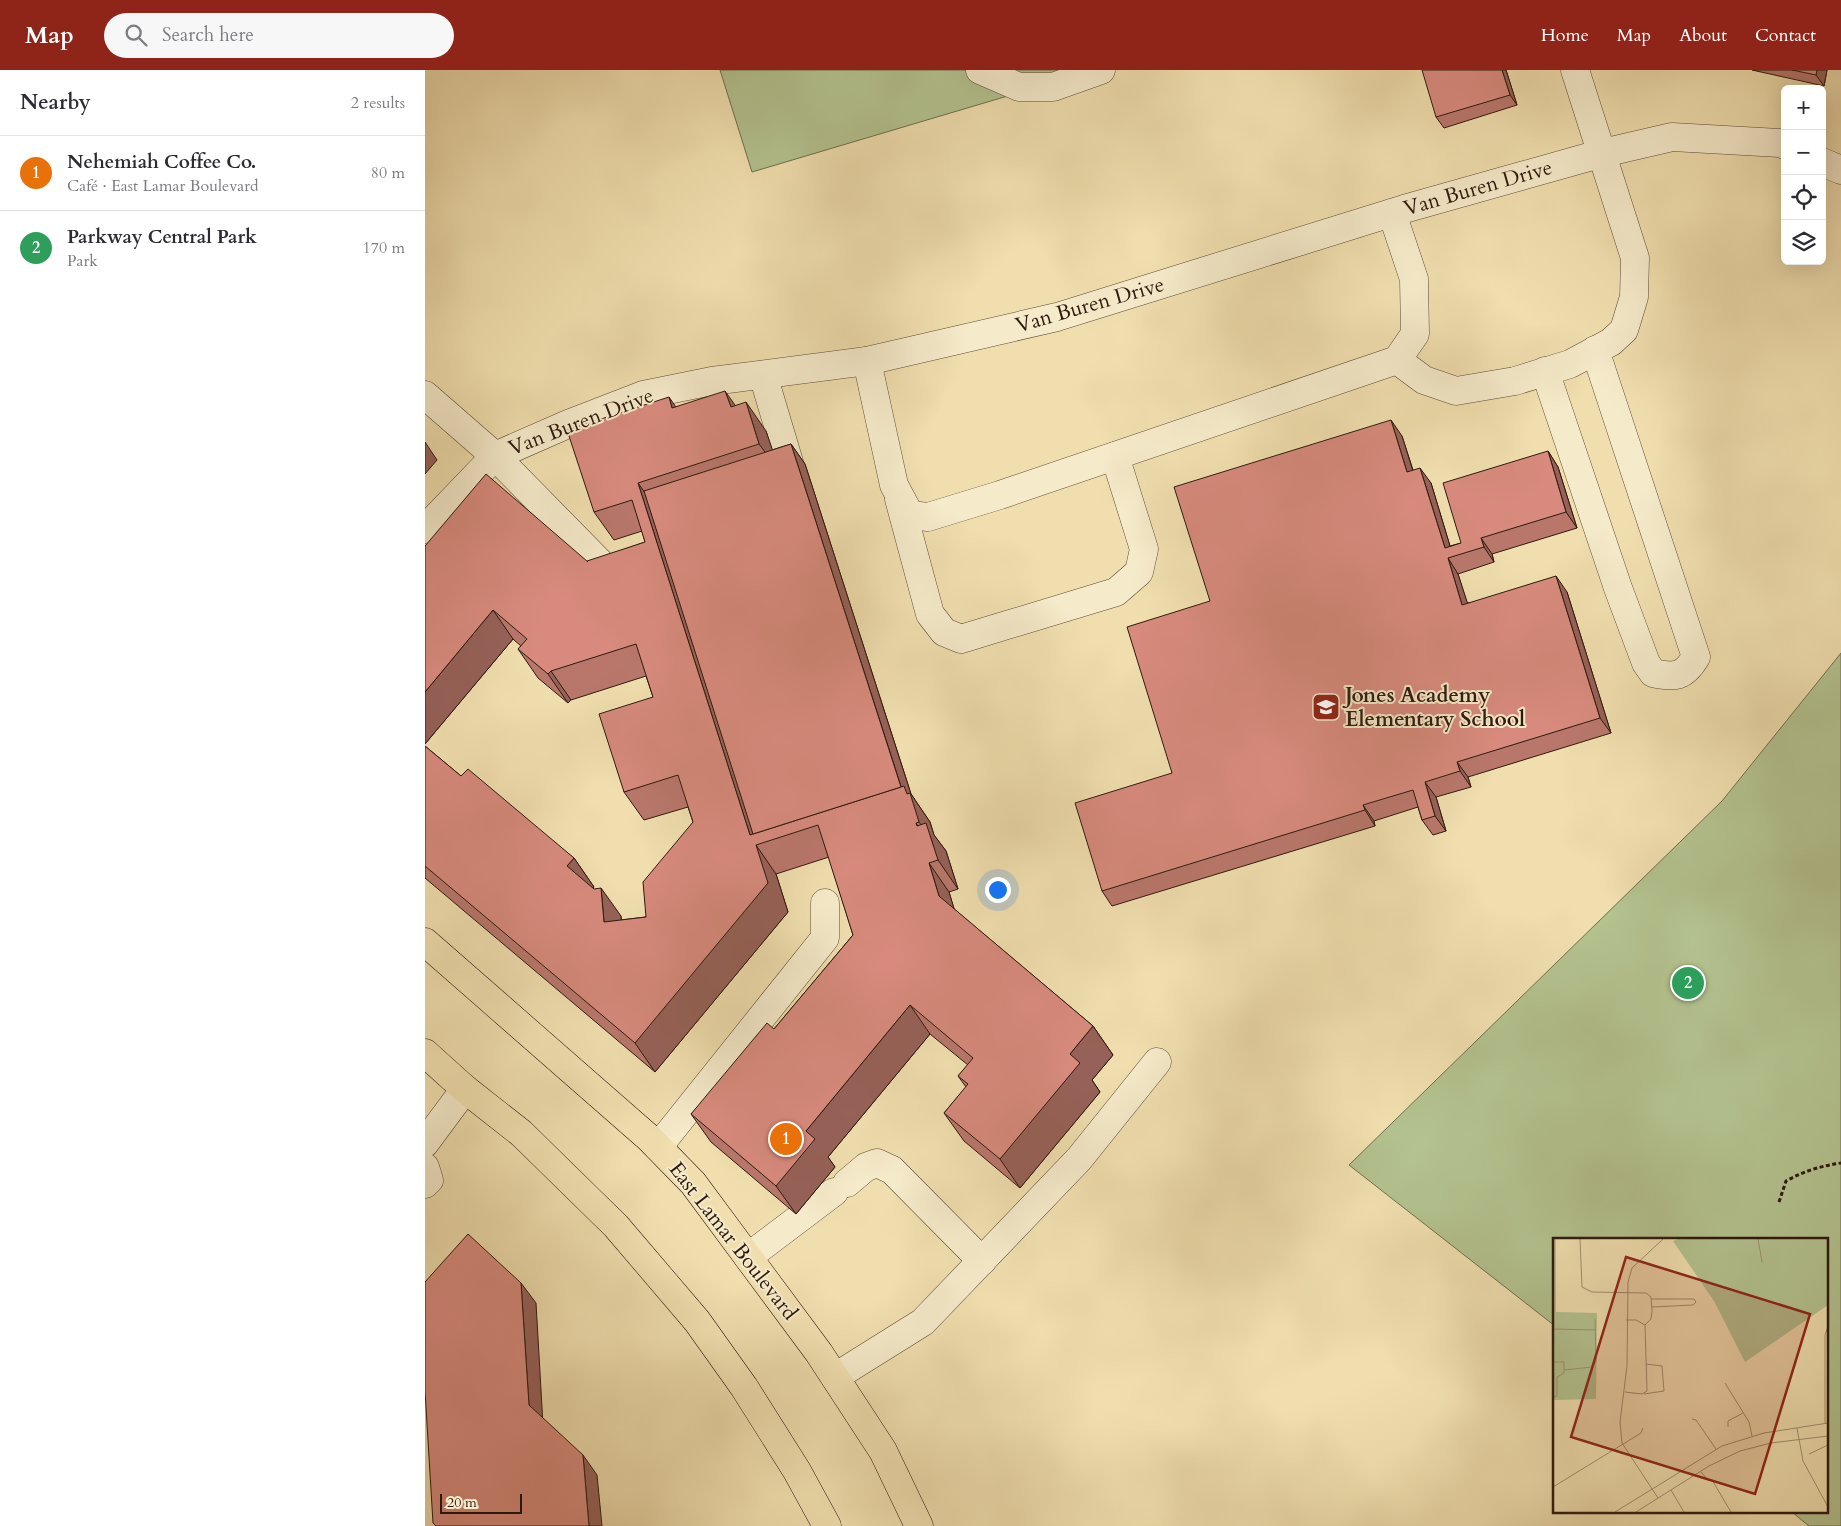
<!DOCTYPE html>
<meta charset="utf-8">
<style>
:root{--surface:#fff;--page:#f7f7f7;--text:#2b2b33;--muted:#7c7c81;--line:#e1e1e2;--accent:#8f2418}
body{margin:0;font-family:Cardo,serif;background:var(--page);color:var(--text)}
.controls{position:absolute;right:15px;top:15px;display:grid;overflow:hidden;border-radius:8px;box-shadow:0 5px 20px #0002}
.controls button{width:45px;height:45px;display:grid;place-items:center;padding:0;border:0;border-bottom:1px solid var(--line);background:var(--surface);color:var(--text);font:25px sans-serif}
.scale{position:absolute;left:15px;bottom:12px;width:82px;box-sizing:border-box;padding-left:5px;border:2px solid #2e190e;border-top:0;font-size:14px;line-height:18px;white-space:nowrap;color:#2e190e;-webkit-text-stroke:4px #f5eaca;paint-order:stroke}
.you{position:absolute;left:572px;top:819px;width:18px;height:18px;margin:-12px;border:4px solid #fff;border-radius:50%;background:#1a73e8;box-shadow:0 0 0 8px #1a73e833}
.badge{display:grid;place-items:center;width:32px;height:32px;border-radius:50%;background:var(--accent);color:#fff;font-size:16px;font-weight:700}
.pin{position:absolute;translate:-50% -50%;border:2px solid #fff;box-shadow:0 1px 5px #0006}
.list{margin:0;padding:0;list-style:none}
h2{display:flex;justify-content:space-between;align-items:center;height:65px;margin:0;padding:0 20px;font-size:21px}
h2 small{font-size:16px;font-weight:400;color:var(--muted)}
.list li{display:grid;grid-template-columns:32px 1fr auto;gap:15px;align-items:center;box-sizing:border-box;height:75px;padding:0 20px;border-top:1px solid var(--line)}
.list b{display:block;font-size:19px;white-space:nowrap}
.list p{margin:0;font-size:16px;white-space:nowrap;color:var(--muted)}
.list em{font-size:16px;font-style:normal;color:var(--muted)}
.icon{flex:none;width:28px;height:28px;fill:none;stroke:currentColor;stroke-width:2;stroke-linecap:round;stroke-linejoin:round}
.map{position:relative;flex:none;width:1416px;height:1456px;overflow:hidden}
header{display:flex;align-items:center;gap:30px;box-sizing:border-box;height:70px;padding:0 25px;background:var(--accent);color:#fff}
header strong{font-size:24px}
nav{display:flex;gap:28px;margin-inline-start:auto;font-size:18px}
.search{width:350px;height:45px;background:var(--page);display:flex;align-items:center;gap:12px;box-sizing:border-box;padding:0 18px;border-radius:28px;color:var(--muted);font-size:19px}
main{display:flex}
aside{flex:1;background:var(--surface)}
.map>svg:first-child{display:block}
.green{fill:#b3c28f;stroke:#706e4e}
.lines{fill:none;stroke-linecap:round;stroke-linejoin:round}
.minor-casing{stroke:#5e4a36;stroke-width:29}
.major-casing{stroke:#2e190e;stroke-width:29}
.path{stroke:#2e190e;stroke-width:3;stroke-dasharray:4 2.5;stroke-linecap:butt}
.minor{stroke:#f5eaca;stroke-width:28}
.major{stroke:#f0deae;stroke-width:28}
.wall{fill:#b9776c;stroke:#2e190e}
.shaded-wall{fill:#966158;stroke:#2e190e}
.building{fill:#d78a7d;stroke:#2e190e}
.labels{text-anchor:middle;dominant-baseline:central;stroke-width:4;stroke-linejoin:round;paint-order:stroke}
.street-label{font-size:21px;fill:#2e190e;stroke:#f5eaca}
.poi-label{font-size:21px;font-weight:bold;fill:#2e190e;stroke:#f5eaca;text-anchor:start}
.inset-road{fill:none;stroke:#a28f6e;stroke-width:1}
.view{fill:#8f2418;fill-opacity:0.15;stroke:#8f2418;stroke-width:2.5}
.inset-edge{fill:none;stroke:#2e190e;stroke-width:2.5}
</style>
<header>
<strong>Map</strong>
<div class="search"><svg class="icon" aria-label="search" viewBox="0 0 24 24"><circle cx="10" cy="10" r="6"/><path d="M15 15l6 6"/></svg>Search here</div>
<nav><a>Home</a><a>Map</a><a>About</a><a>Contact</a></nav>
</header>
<main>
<aside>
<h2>Nearby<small>2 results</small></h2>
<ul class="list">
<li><span class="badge" style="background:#e8710a">1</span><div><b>Nehemiah Coffee Co.</b><p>Café · East Lamar Boulevard</p></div><em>80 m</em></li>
<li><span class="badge" style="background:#2e9e5b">2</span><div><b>Parkway Central Park</b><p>Park</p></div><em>170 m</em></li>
</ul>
</aside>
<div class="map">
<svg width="1416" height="1456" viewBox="0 0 1416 1456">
<rect width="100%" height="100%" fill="#f0deae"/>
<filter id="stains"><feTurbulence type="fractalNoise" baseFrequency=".004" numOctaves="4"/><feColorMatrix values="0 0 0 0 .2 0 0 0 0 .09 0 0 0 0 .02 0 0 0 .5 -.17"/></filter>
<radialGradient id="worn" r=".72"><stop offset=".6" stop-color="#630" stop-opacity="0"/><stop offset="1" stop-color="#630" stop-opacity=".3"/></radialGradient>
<g class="green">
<polygon points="295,0 670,0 327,102"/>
<polygon points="1416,583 1416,1456 1384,1456 1367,1442 1402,1442 1402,1170 1130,1170 1130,1256 924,1095 1297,731"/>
</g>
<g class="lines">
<defs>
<g id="minor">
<polyline points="555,0 594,17 628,17 676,0"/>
<polyline points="1397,92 1416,100"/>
<polyline points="972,290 999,310 1031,321 1090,311 1145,294 1186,272 1199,260 1209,227 1210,188 1150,0"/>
<polyline points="442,291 469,415 485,445 503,447 575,425 972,290 990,264 989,209 967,143"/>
<path d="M 1120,301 L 1193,518 L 1221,593 L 1228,603 C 1250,608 1259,607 1271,587 L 1170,280"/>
<polyline points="338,305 366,399"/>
<polyline points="0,325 70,386 184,502 203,501"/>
<polyline points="474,429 505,544 519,562 536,569 691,522 714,502 719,479 690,386"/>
<polyline points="0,459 70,386 143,354 218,325 287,311 442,291 632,247 979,139 1178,83 1247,67 1355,73 1360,75"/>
<polyline points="0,1073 40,1019"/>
<polyline points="233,1077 400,868 400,833"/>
<polyline points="0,1097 4,1110 0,1114"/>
<polyline points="422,1113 441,1097 452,1093 467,1100 557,1191"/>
<polyline points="323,1187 409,1122"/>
<polyline points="410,1307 498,1252 654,1089 732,992"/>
</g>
<g id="major">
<polyline points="0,872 224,1068 268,1113 394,1283 458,1381 494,1456"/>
<polyline points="0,983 40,1019 96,1063 191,1156 272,1251 319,1317 372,1401 402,1456"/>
</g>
</defs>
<use href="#minor" class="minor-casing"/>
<use href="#major" class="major-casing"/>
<path class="path" d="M 1354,1132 L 1361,1111 C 1379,1101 1396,1096 1416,1093"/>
<use href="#minor" class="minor"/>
<use href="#major" class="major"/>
</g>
<g class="wall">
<polygon points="1081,0 1092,35 1019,58 1011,47"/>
<polygon points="1327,0 1402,0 1399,16"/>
<polygon points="310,336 341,361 347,380 366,374 380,394 486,724 505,752 509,765 521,781 533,819 524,822 529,839 668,956 688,985 667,1010 675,1022 595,1118 539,1071 519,1043 541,1017 533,1006 543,995 505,964 403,1087 410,1097 371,1144 286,1072 266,1044 349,959 428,865 404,787 351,804 363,842 230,1002 0,808 0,676 36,706 149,788 169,817 168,818 196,846 196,850 221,847 268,752 263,737 219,750 199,722 228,627 221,606 146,630 143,633 113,608 93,579 96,576 88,569 0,674 0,476 163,492 220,472 217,461 189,470 169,442 250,337"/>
<polygon points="977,366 988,400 1006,413 1025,476 1036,473 1123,381 1133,397 1152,458 1067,484 1069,492 1033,504 1042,533 1142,522 1186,663 1043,707 1046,717 1011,727 1021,761 1008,765 997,750 993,737 949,751 950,756 687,836 677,821 747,703 785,531"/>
</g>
<g class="shaded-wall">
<polygon points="1077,0 1081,0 1092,35 1085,25"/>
<polygon points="1392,0 1402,0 1399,16 1391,5"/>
<polygon points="300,321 320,349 306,337"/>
<polygon points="244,327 264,356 247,338"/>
<polygon points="321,332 341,361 355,402 334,374"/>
<polygon points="966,350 977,366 993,417 982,402"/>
<polygon points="0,372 12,390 0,404"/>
<polygon points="366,374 380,394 486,724 505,752 509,765 521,781 533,819 513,790 492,756 491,753 509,779 506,768 494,752 479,726"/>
<polygon points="1123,381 1133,397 1152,458 1141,442"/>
<polygon points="995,398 1006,413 1028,486 1020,478"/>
<polygon points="213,413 233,441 338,771 325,765"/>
<polygon points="1056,468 1067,484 1069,492 1059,477"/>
<polygon points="1023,488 1033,504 1048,550 1037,535"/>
<polygon points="1131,506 1142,522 1186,663 1175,648"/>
<polygon points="68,540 88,569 0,674 0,622"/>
<polygon points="126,601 146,630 143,633 123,604"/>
<polygon points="1032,692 1043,707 1046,717 1035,701"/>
<polygon points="1000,712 1011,727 1021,761 1010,746"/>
<polygon points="938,735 949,751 950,756 940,740"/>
<polygon points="331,775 351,804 363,842 230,1002 210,973"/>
<polygon points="149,788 169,817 162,825 142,796"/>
<polygon points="504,793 524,822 534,855 514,826"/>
<polygon points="176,818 196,846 199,880 179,852"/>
<polygon points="485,935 505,964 403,1087 410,1097 371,1144 351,1116 381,1061"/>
<polygon points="668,956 688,985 667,1010 675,1022 595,1118 575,1089 645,984"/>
<polygon points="96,1213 111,1233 118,1355 104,1335"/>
<polygon points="158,1385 172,1405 177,1456 164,1456"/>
</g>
<g class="building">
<polygon points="997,0 1077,0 1085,25 1011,47"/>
<polygon points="1367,0 1392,0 1391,5"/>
<polygon points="300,321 306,337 321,332 334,374 213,413 325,765 479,716 482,724 485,723 494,752 491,753 492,756 501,753 513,790 504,793 514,826 668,956 645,984 655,993 575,1089 519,1043 543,1014 533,1006 548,988 485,935 381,1061 390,1069 351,1116 266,1044 342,953 349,959 428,865 393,755 331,775 343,813 210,973 0,796 0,676 36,706 43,699 149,788 142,796 169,819 176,818 179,852 221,847 218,812 268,752 253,705 199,722 174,644 228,627 211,574 126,601 123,604 93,579 102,569 68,540 0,622 0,476 61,404 163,492 162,491 220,472 207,430 169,442 142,360 244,327 247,338"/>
<polygon points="966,350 982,402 995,398 1020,478 1036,473 1018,413 1123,381 1141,442 1056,468 1059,477 1023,488 1037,535 1131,506 1175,648 1032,692 1035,701 1000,712 1010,746 997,750 988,720 938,735 940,740 677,821 650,733 747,703 702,557 785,531 749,417"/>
<polygon points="366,374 476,717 328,764 219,421"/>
<polygon points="43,1164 96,1213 104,1335 158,1385 164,1456 11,1456 8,1453 0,1321 0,1212"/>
</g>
<defs>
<symbol id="school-square" viewBox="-11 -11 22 22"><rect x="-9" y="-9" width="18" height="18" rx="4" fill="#8f2418" stroke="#f5eaca"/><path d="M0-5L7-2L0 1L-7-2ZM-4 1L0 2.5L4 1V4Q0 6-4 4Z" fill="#fff"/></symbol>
</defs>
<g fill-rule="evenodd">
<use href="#school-square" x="885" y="621" width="32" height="32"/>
</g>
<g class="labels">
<g class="street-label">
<text transform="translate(1053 118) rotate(-16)">Van Buren Drive</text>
<text transform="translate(665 235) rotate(-16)">Van Buren Drive</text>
<text transform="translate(156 352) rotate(-21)">Van Buren Drive</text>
<text transform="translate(308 1171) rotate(52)">East Lamar Boulevard</text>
</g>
<g class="poi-label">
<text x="920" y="625">Jones Academy<tspan x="920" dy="24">Elementary School</tspan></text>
</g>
</g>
<g transform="translate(1128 1168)">
<rect width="275" height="275" fill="#f0deae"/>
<path d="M 0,1 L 3,1 L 3,74 L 44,75 L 43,161 L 0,162 ZM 125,1 L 275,1 L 275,67 L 192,124 L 161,63 L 120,3 Z" fill="#b3c28f"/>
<path class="inset-road" d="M 27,1 L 29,49 L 39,54 L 93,55 L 98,59 L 99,73 L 98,81 L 92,87M 205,1 L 209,24M 99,61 L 141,61 L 143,64 L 140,67 L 99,69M 0,91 L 43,92M 0,124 L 11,124 L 11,135 L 4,139 L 4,158 L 0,159M 11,132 L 39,129 L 43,124 L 42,81M 172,145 L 196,184 L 199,198M 72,154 L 89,156 L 94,153 L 92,87 L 83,82 L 73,82M 91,156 L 111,153 L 109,128 L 93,126M 139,181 L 143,182 L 163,211M 272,186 L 272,97 L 275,88M 175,189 L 175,183 L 190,175M 244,190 L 250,223 L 275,269M 256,216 L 275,207M 148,234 L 155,242 L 159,242 L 178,274M 0,249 L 88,195 L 90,190M 118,252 L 131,274M 105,260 L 69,205 L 67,184 L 74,128 L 75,44 L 79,30 L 110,1M 62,274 L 169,208 L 211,195 L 275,185M 83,274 L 156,228 L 187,213 L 218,205 L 275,198"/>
<path class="view" d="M 73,19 L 257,76 L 202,256 L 18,199 Z"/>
<rect width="275" height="275" class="inset-edge"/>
</g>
<rect width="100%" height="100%" filter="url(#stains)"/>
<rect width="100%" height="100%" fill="url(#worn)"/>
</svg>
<div class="controls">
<button>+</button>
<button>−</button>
<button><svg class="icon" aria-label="locate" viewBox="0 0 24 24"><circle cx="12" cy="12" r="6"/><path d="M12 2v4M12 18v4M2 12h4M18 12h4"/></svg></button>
<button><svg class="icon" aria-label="layers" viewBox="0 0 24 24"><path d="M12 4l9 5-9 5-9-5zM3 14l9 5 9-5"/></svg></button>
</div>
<div class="scale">20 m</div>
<div class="you"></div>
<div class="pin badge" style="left:361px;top:1069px;background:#e8710a">1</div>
<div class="pin badge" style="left:1263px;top:913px;background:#2e9e5b">2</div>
</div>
</main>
